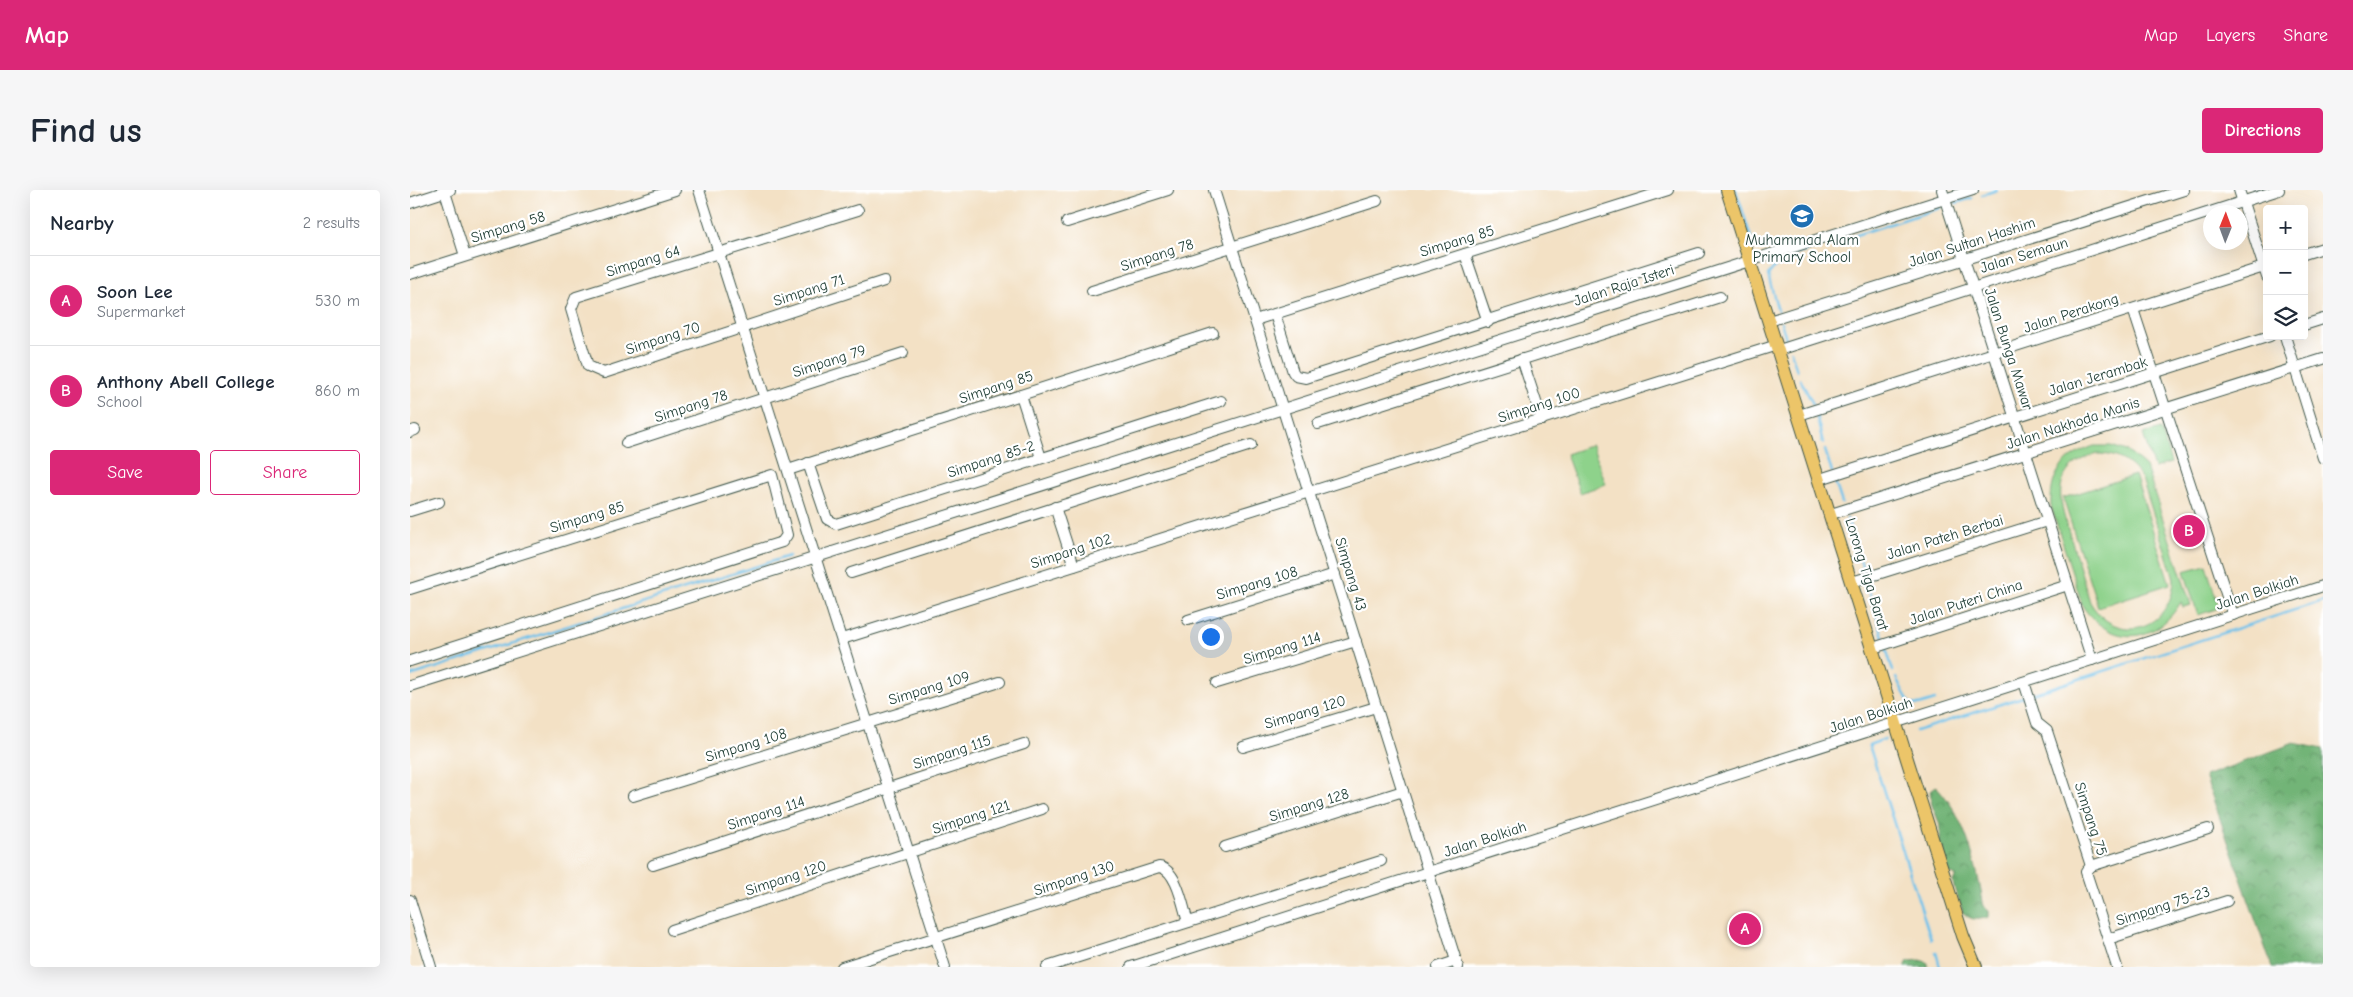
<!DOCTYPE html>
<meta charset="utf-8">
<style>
:root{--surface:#fff;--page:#f6f6f7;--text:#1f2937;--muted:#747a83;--line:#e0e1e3;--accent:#db2777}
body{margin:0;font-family:"Comic Neue",sans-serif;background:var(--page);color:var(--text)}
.controls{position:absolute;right:15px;top:15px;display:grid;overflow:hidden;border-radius:5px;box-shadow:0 5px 20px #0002}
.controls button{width:45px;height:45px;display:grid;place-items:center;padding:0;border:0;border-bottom:1px solid var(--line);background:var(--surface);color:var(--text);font:25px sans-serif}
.compass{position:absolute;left:1793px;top:15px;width:45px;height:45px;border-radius:50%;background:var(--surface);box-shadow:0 5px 20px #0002;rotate:1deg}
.you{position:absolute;left:800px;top:446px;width:18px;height:18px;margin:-12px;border:4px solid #fff;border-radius:50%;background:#1a73e8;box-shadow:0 0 0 8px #1a73e833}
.badge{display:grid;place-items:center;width:32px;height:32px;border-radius:50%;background:var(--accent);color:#fff;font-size:16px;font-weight:700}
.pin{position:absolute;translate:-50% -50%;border:2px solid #fff;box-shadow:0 1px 5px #0006}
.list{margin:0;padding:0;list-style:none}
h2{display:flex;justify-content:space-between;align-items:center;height:65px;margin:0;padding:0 20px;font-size:21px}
h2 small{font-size:16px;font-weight:400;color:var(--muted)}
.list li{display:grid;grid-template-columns:32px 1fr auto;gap:15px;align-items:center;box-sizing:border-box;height:90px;padding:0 20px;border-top:1px solid var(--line)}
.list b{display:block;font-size:19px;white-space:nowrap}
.list p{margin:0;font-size:16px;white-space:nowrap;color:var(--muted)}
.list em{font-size:16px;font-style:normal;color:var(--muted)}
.actions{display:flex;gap:10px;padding:15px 20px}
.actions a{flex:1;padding:11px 0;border:1px solid var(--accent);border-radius:5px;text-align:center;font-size:18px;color:var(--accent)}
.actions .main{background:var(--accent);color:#fff}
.icon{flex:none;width:28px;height:28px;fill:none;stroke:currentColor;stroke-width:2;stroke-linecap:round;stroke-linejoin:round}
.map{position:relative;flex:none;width:1913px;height:777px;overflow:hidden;border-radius:5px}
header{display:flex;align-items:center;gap:30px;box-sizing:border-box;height:70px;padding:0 25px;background:var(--accent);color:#fff}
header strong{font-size:24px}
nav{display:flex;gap:28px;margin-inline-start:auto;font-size:18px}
.intro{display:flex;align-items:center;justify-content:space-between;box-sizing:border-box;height:120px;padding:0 30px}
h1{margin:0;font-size:35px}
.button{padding:12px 22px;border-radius:5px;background:var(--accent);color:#fff;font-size:18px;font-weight:700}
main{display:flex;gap:30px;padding:0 30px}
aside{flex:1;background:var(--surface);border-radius:5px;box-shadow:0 5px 20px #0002}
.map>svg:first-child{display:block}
.forest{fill:url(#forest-crowns);stroke:#487856}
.garden{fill:#8ed28b;stroke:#568860;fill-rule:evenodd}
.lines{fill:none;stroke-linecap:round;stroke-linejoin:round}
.stream{stroke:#6fc2eb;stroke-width:2.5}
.minor-casing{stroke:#3f564a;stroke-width:12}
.major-casing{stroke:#3f564a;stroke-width:14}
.minor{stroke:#fff;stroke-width:10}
.major{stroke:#ecc569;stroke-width:12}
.labels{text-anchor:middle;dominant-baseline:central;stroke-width:4.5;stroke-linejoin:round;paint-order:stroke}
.street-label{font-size:15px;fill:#1f3d34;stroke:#fff}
.poi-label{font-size:15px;fill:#1f3d34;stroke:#fff}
</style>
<header>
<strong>Map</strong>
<nav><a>Map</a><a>Layers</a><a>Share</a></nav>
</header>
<div class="intro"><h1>Find us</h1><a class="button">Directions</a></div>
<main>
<aside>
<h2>Nearby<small>2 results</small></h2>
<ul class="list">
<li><span class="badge">A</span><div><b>Soon Lee</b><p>Supermarket</p></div><em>530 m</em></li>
<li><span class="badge">B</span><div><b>Anthony Abell College</b><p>School</p></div><em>860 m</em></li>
</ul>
<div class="actions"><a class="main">Save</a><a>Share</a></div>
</aside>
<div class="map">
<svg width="1913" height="777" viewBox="0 0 1913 777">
<defs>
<pattern id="forest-crowns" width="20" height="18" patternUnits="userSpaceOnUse" patternTransform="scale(1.25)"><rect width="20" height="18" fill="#72b477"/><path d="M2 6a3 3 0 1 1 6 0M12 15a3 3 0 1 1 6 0" fill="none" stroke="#5d9462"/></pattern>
</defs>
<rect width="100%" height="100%" fill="#fff"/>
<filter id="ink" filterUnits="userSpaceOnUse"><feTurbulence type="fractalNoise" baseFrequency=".02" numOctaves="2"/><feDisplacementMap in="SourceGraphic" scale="10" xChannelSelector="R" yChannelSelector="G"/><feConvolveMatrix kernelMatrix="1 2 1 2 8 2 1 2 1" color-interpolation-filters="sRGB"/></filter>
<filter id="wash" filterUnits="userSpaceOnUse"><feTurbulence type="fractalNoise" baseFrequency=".0096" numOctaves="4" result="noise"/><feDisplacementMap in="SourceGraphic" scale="20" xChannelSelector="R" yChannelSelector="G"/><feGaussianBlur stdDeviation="1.12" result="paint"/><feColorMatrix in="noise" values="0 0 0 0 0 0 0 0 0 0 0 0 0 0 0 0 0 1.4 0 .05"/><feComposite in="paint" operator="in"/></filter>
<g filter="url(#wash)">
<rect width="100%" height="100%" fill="#f3e1c5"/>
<g class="forest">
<polygon points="1884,553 1913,559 1913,777 1862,777 1795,586"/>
<path d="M 1526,596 C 1557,629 1566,674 1574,717 L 1579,721 L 1579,727 C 1568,730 1562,731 1553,723 C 1551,712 1544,703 1543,691 L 1546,686 L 1537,683 L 1529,661 L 1531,637 L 1522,615 L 1520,601 Z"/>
<polygon points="1511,770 1518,773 1518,777 1495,777 1498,771"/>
</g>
<g class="garden">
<polygon points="1751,239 1761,273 1744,278 1733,244"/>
<polygon points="1182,255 1196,294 1170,303 1156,264"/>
<path d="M 1684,256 L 1701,256 L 1717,261 L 1736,277 L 1781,415 L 1773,417 L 1771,412 C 1746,454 1702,458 1673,417 L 1641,316 C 1640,283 1653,267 1684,256 ZM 1687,264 C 1708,264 1720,272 1732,289 L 1764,389 C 1762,440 1706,457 1680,412 C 1674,392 1668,372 1662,352 C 1650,314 1636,279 1687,264 Z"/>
<polygon points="1725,285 1760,394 1688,417 1653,308"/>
<polygon points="1796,375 1809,418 1788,425 1774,381"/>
</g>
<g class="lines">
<g class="stream">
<polyline points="1326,0 1343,54 1358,57 1367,53"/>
<polyline points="1572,5 1587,0"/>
<polyline points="1546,13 1562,8"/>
<polyline points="1421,53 1530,18"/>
<polyline points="1380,66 1412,56"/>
<polyline points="1368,121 1358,85 1372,68"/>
<polyline points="1371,132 1377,152"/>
<polyline points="1381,161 1387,181"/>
<polyline points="1390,189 1403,214"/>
<polyline points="1406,224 1413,253"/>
<polyline points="1415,260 1422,282"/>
<polyline points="1424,289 1432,313"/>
<polyline points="1437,329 1445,353"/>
<polyline points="1447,360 1455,385"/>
<polyline points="1457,392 1463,416"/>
<polyline points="1466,424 1473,447"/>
<polyline points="1476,458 1483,481"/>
<polyline points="0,486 379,366"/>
<polyline points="1486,488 1500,514 1509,515 1525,510"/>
<polyline points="1622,504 1913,411"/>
<polyline points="1506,541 1616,506"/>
<polyline points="1475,549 1459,555 1521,749"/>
<polyline points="1526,762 1530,777"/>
</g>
</g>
</g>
<g filter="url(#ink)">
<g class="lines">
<defs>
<g id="minor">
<polyline points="289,0 535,777"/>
<polyline points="804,0 1048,777"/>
<polyline points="1532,0 1682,470"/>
<polyline points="1829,0 1857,87"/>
<polyline points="35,2 55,66"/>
<polyline points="0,13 40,0"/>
<polyline points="448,20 166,107 161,119 178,176 194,183 474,91"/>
<polyline points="657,32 758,0"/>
<polyline points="1055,64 1078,132"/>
<polyline points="1894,64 1913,58"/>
<polyline points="0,84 265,0"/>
<polyline points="682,101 967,11"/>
<polyline points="1723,119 1823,425"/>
<polyline points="865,124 883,182 886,186 896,188 1289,63"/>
<polyline points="845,130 1258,0"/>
<polyline points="1359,131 1774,0"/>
<polyline points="1894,135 1913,129"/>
<polyline points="1875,146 1913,268"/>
<polyline points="1369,160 1869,0"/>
<polyline points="1112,169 1132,230"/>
<polyline points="611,205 631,268"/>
<polyline points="1389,225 1857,76"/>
<polyline points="908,234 1310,107"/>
<polyline points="0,242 5,240"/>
<polyline points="216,253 493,163"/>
<polyline points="398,273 417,329 426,334 811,211"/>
<polyline points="378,280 803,143"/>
<polyline points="1410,289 1860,146"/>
<polyline points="645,317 664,376"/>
<polyline points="0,321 29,312"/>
<polyline points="1421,324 1913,169"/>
<polyline points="441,383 841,255"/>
<polyline points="1442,392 1637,331"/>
<polyline points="0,399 362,285 377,345 372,352 0,471"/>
<polyline points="778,430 925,384"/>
<polyline points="432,449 1367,155"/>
<polyline points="1463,458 1658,395"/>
<polyline points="1614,492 1627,533 1637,541 1681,676"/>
<polyline points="807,493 946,451"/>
<polyline points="0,496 1563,0"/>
<polyline points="833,557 966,517"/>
<polyline points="223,606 590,492"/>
<polyline points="815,657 993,601"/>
<polyline points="243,675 614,554"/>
<polyline points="1681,676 1798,639"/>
<polyline points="1681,676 1676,682 1707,777"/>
<polyline points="0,710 21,777"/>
<polyline points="262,740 632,619"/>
<polyline points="1698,749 1817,711"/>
<path d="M 432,777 L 749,677 C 767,679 773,717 778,732"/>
<polyline points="637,777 971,671"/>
<polyline points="721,777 1913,396"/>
<polyline points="1028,777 1046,771"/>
</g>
<polyline id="major" points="1317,0 1553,746 1566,777"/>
</defs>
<use href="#minor" class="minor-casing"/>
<use href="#major" class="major-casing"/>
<use href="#minor" class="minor"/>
<use href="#major" class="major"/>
</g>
</g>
<defs>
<symbol id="school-disc" viewBox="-11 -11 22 22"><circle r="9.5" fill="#1f6fb2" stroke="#fff"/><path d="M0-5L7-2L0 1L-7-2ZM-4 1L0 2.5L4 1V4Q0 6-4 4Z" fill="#fff"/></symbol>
</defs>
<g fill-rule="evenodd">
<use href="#school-disc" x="1378" y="12" width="28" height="28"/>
</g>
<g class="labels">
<g class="street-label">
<text transform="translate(98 37) rotate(-17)">Simpang 58</text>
<text transform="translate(1047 51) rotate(-17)">Simpang 85</text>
<text transform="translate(1562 52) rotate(-18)">Jalan Sultan Hashim</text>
<text transform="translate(747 65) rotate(-18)">Simpang 78</text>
<text transform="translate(1614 65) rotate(-17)">Jalan Semaun</text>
<text transform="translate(233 71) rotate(-17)">Simpang 64</text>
<text transform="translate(1214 95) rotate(-18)">Jalan Raja Isteri</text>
<text transform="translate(399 100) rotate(-18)">Simpang 71</text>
<text transform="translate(1661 123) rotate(-18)">Jalan Perakong</text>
<text transform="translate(253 148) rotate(-18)">Simpang 70</text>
<text transform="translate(1599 159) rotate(72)">Jalan Bunga Mawar</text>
<text transform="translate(419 171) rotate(-18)">Simpang 79</text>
<text transform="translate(1688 186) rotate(-17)">Jalan Jerambak</text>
<text transform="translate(586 197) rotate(-18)">Simpang 85</text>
<text transform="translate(1129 215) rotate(-18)">Simpang 100</text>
<text transform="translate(281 216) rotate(-18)">Simpang 78</text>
<text transform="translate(1663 233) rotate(-18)">Jalan Nakhoda Manis</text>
<text transform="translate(581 269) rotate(-18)">Simpang 85-2</text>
<text transform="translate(177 327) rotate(-17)">Simpang 85</text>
<text transform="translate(1535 347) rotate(-17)">Jalan Pateh Berbai</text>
<text transform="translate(661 361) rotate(-18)">Simpang 102</text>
<text transform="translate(941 384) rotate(73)">Simpang 43</text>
<text transform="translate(1457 384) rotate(73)">Lorong Tiga Barat</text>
<text transform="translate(847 393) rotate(-17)">Simpang 108</text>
<text transform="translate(1847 402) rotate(-18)">Jalan Bolkiah</text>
<text transform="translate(1556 412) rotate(-18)">Jalan Puteri China</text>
<text transform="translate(872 458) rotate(-17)">Simpang 114</text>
<text transform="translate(519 498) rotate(-17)">Simpang 109</text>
<text transform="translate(895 522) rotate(-17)">Simpang 120</text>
<text transform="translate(1461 525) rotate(-18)">Jalan Bolkiah</text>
<text transform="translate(336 555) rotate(-17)">Simpang 108</text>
<text transform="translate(542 562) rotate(-18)">Simpang 115</text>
<text transform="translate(899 615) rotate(-17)">Simpang 128</text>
<text transform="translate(356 623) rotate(-18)">Simpang 114</text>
<text transform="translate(561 627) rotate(-18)">Simpang 121</text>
<text transform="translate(1681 629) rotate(72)">Simpang 75</text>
<text transform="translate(1075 649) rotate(-18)">Jalan Bolkiah</text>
<text transform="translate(376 688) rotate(-18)">Simpang 120</text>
<text transform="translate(664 688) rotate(-18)">Simpang 130</text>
<text transform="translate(1753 716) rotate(-18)">Simpang 75-23</text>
</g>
<g class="poi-label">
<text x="1392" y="50">Muhammad Alam<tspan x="1392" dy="17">Primary School</tspan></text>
</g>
</g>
</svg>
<div class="controls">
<button>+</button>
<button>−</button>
<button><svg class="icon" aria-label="layers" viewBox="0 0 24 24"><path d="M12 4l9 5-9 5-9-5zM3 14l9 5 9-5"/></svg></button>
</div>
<svg class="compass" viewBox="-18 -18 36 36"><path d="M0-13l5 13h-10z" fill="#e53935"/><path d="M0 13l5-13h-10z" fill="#747a83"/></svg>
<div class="you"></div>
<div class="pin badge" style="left:1335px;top:739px">A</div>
<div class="pin badge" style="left:1779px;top:341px">B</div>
</div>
</main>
